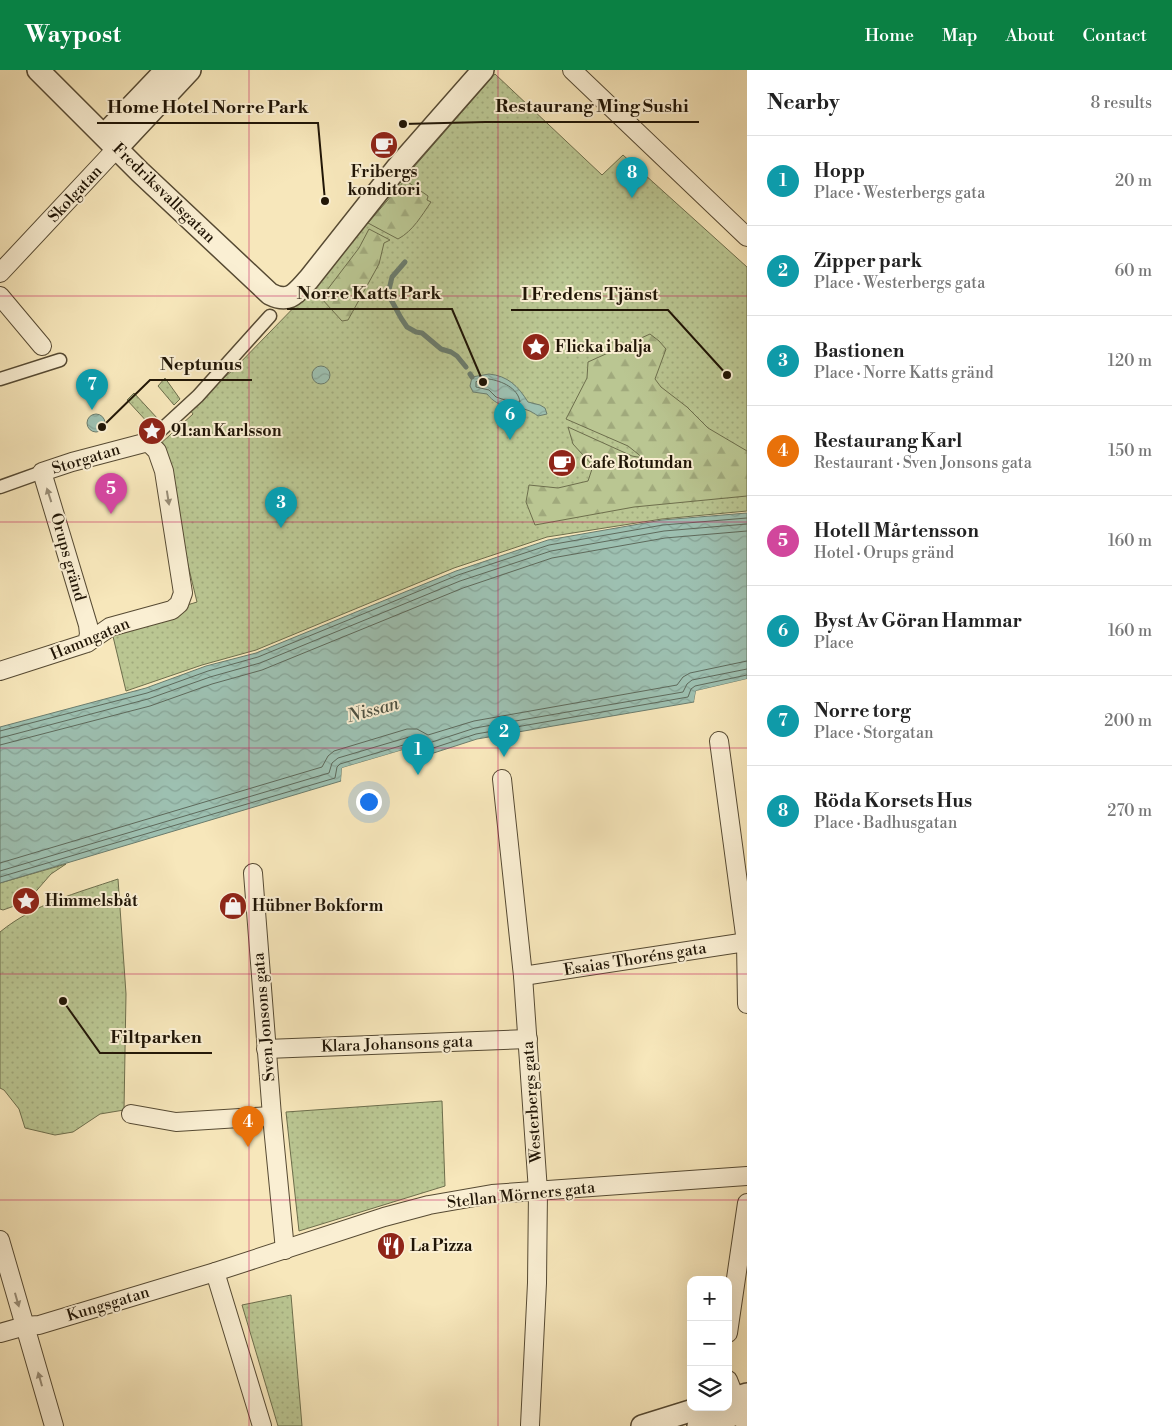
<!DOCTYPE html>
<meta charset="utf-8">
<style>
:root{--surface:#fff;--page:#f6f6f6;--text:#222;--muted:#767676;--line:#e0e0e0;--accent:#0b8043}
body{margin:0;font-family:"Libre Bodoni",serif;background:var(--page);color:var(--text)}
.controls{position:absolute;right:15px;bottom:15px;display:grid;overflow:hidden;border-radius:10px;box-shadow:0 5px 20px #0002}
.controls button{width:45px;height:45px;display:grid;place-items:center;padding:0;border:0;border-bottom:1px solid var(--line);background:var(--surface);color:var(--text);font:25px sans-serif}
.you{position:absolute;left:368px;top:731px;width:18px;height:18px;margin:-12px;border:4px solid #fff;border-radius:50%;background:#1a73e8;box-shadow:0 0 0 8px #1a73e833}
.badge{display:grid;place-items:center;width:32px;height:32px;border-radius:50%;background:var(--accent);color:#fff;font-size:16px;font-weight:700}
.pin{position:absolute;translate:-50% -41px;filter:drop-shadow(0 1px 2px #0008)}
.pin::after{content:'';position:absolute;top:26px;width:18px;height:15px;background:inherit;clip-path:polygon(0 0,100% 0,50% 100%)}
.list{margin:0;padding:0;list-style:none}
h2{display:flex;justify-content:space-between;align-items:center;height:65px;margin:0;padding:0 20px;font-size:21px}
h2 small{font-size:16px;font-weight:400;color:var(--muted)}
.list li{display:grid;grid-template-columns:32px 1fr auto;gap:15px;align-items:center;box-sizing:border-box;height:90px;padding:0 20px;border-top:1px solid var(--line)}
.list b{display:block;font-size:19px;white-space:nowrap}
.list p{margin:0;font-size:16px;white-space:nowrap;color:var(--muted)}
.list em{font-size:16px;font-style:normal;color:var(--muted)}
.icon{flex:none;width:28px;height:28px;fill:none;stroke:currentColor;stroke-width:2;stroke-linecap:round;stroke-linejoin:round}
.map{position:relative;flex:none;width:747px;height:1356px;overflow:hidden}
header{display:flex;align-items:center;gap:30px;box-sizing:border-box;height:70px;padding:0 25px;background:var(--accent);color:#fff}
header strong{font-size:24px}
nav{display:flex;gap:28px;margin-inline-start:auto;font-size:18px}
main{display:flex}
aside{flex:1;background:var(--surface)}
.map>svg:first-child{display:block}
.green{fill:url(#green-dots);stroke:#6d6e4c}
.forest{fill:url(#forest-firs);stroke:#6d6e4c}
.water{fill:url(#water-waves);stroke:#6b7c6d}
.pier{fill:#f7e7bb}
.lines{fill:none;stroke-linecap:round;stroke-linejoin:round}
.shore{stroke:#5e6a5c;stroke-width:1}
.stream{stroke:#6b7c6d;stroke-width:5}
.pedestrian-casing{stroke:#564a33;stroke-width:15}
.minor-casing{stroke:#564a33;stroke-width:20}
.tertiary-casing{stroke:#564a33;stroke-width:24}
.pedestrian{stroke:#faefd3;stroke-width:12}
.minor{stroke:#faefd3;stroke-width:18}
.tertiary{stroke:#faefd3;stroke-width:21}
.oneway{fill:#988d77}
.grid{fill:none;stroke:#c2185b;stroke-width:1;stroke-opacity:0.55}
.labels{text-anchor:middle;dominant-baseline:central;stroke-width:4;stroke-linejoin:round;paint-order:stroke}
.poi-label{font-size:16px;font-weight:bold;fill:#201506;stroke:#faefd3;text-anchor:start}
.street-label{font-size:16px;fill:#201506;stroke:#faefd3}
.water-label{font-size:18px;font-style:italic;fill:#4c5142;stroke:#faefd3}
.leader{fill:none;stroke:#201506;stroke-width:2}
.callout-dot{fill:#201506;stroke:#faefd3;stroke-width:2}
.callout-label{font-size:18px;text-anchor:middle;font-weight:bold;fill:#201506;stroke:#faefd3;stroke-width:4;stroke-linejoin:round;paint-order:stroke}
</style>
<header>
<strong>Waypost</strong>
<nav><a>Home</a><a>Map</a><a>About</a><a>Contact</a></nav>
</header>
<main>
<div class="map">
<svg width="747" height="1356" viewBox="0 0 747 1356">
<defs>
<pattern id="green-dots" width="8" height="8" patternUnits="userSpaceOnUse" patternTransform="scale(1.25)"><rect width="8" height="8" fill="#bac692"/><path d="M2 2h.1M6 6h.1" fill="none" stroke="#a0a97c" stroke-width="1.8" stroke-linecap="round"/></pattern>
<pattern id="forest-firs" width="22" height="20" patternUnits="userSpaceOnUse" patternTransform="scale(1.25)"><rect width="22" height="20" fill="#bac692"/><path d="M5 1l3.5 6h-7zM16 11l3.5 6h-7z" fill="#a0a97c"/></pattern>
<pattern id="water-waves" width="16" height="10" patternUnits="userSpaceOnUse" patternTransform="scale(1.25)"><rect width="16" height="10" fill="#9dc0b1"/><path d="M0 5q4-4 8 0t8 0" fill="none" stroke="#87a497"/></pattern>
</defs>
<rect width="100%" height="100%" fill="#f7e7bb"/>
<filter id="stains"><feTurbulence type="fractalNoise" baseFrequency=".004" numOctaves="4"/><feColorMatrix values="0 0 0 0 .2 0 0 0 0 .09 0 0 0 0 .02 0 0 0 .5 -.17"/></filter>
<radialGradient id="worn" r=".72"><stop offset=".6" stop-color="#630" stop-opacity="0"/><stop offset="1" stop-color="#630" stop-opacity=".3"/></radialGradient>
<g class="green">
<polygon points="495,4 602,105 623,85 747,197 747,441 662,449 547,467 454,498 256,580 202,595 126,621 111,558 197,532 159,375 193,344 190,340 204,324 232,301 306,225 380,136"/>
<polygon points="165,308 180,329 174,335 158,316"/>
<polygon points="134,323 158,349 150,355 127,330"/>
<polygon points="66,794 51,804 31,827 17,835 3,840 0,839 0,813"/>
<path d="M 118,809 L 126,924 L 124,1040 L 100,1044 L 73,1062 L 55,1065 L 25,1058 L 19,1039 L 4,1020 L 0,1018 L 0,862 C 34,834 77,823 118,809 Z"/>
<polygon points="442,1031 445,1116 299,1161 286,1042"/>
<polygon points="291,1225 302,1356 278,1356 242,1235"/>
</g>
<g class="forest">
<path d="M 405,110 L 428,126 L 427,130 L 431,132 C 422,145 413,161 398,169 L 368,153 Z"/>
<polygon points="369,159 390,170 384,173 379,194 348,250 342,251 321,228 359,178"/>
<polygon points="650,264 659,271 666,279 655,309 661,317 687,337 708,358 747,381 747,426 634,437 535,455 526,432 529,415 558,418 588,411 593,396 573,374 568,357 632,386 643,388 628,376 566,349 587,308 588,292"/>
</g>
<g class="water">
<circle cx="321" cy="305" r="9"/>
<path d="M 489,304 C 508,306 518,316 528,332 L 540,335 L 545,338 L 547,344 L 538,346 C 535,344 531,341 527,340 C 511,334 500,340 487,324 L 473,322 L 470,316 L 472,307 Z"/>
<circle cx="96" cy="353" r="9"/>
<polygon points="747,443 747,609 696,621 694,632 477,669 415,689 413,677 342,698 341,711 0,813 0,657 146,618 206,596 256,583 456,501 548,470 662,450"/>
</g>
<g class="pier">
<polygon points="747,609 747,612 698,623 696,631 694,632 696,621"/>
<polygon points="413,677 415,689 412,690 411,680 344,700 344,710 341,711 342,698"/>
</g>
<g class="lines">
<g class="shore">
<path d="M 489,309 C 502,311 518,318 520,332 L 511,333 L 505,330 L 496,327 L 489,320 L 476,317 L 476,312 Z"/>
<polyline points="0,661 147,623 208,601 258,587 458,505 549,475 663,455 747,448"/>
<polyline points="0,668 148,629 210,607 260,593 460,511 551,481 664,461 747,454"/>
<polyline points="0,675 150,636 212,614 262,600 463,518 552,488 665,468 747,461"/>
<polyline points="0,793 322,697 328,686 334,681 407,659 417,659 428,665 474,651 677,615 683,607 690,603 747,591"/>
<polyline points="0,801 329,703 332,693 338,688 409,667 416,667 426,674 475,658 683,622 687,614 692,610 747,599"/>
<polyline points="0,807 335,708 337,697 340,694 410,673 416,674 419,681 421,682 476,664 688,627 691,619 695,616 747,605"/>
</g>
<g class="stream">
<polyline points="405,192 392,207 388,224 401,248 407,257 416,262 422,263 441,279 451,282 457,286 466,297"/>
<polyline points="470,304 472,307"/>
</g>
<defs>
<g id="pedestrian">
<polyline points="0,309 60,290"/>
<polyline points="148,372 198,326 270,246"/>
<polyline points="0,417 42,402"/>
</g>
<g id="minor">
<polyline points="572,0 747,167"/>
<polyline points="0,203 117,78"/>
<polyline points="0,226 42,276"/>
<polyline points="0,601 87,573 110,557 172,540 179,534 183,523 164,401 157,381 148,372 72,392 42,402 88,555 89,564 87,573"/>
<polyline points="719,671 746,872 747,934"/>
<polyline points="502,709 523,906 538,1121 537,1213 530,1355"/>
<polyline points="253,803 272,1046 285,1180"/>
<polyline points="523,906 747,872"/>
<polyline points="266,979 528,969"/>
<polyline points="131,1044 176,1052 272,1046"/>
<polyline points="0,1170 54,1356"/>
<polyline points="215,1202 262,1356"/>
<polyline points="0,1263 25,1256 39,1255 215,1202 384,1147 429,1135 492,1124 747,1106"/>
<polyline points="728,1263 747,1133"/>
<polyline points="728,1310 746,1356"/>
</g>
<g id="tertiary">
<path d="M 38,0 L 140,102 L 270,224 C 290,234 296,223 309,209 L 396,99 L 483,0"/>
<polyline points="104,65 166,0"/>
<polyline points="117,78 190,0"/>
<polyline points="728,1330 747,1324"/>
<polyline points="642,1356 703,1337"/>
<polyline points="698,1356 747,1341"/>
</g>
</defs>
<use href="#pedestrian" class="pedestrian-casing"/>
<use href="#minor" class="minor-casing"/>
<use href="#tertiary" class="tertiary-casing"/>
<use href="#pedestrian" class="pedestrian"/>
<use href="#minor" class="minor"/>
<use href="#tertiary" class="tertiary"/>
</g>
<defs><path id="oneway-solid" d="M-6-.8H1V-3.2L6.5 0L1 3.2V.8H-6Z" transform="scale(1.25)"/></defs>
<g class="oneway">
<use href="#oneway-solid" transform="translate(49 425) rotate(-108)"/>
<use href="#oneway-solid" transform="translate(168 428) rotate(81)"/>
<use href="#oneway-solid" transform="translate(17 1230) rotate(74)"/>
<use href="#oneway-solid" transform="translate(40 1309) rotate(-106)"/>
</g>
<path class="grid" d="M 249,0 L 249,1356M 498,0 L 498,1356M 0,226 L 747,226M 0,452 L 747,452M 0,678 L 747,678M 0,904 L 747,904M 0,1130 L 747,1130"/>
<defs>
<symbol id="cafe-disc" viewBox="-11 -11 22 22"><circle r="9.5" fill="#8f2418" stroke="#faefd3"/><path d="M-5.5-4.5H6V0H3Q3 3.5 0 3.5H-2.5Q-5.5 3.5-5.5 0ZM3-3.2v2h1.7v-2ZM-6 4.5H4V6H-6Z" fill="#fff"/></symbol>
<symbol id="sight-disc" viewBox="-11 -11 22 22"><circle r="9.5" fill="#8f2418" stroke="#faefd3"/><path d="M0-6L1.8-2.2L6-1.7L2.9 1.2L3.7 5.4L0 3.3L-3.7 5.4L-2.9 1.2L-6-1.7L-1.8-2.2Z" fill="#fff"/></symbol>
<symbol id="shop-disc" viewBox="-11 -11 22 22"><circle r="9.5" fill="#8f2418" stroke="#faefd3"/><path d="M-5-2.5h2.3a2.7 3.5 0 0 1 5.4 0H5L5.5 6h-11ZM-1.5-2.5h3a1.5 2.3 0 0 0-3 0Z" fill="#fff"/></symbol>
<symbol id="restaurant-disc" viewBox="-11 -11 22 22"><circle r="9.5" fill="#8f2418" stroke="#faefd3"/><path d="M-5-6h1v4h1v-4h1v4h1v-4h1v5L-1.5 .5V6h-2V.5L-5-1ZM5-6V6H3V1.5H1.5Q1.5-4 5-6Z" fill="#fff"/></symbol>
</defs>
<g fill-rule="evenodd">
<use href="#cafe-disc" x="368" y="59" width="32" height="32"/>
<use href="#sight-disc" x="520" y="261" width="32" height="32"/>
<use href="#sight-disc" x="136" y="345" width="32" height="32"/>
<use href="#cafe-disc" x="546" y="377" width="32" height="32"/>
<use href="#sight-disc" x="10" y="815" width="32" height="32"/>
<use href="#shop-disc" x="217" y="820" width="32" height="32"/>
<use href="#restaurant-disc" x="375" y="1160" width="32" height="32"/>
</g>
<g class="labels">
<g class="poi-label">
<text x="384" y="102" text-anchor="middle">Fribergs<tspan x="384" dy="18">konditori</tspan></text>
<text x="555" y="277">Flicka i balja</text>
<text x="171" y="361">91:an Karlsson</text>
<text x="581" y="393">Cafe Rotundan</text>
<text x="45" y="831">Himmelsbåt</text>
<text x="252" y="836">Hübner Bokform</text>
<text x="410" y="1176">La Pizza</text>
</g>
<g class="street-label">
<text transform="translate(164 123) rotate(44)">Fredriksvallsgatan</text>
<text transform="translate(75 124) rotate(-47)">Skolgatan</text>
<text transform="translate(86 389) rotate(-17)">Storgatan</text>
<text transform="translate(68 487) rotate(74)">Orups gränd</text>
<text transform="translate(90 569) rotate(-23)">Hamngatan</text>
<text transform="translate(635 889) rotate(-9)">Esaias Thoréns gata</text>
<text transform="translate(264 947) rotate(-95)">Sven Jonsons gata</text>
<text transform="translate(397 974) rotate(-2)">Klara Johansons gata</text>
<text transform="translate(532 1032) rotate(-94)">Westerbergs gata</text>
<text transform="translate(521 1125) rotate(-6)">Stellan Mörners gata</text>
<text transform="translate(108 1234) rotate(-17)">Kungsgatan</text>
</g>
<g class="water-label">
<text transform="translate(373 640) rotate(-15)">Nissan</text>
</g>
</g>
<path class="leader" d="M403 54L485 52H699M325 131L318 53H97M483 312L452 239H287M727 305L668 240H511M102 357L150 310H252M63 931L100 983H212"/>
<g class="callout-dot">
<circle cx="403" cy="54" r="5"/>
<circle cx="325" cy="131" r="5"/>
<circle cx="483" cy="312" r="5"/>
<circle cx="727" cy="305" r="5"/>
<circle cx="102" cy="357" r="5"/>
<circle cx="63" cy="931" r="5"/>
</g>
<g class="callout-label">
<text x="592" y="42">Restaurang Ming Sushi</text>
<text x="208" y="43">Home Hotel Norre Park</text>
<text x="369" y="229">Norre Katts Park</text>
<text x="590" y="230">I Fredens Tjänst</text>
<text x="201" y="300">Neptunus</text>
<text x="156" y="973">Filtparken</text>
</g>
<rect width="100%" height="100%" filter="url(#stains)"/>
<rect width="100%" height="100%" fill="url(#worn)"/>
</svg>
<div class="controls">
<button>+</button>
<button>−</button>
<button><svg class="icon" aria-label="layers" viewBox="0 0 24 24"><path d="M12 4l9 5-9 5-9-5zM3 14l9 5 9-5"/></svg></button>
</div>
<div class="you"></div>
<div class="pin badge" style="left:418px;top:705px;background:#0f9aa8">1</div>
<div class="pin badge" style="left:504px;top:687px;background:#0f9aa8">2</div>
<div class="pin badge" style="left:281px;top:458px;background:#0f9aa8">3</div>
<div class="pin badge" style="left:248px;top:1077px;background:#e8710a">4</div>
<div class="pin badge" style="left:111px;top:444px;background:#d1479c">5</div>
<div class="pin badge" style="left:510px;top:370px;background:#0f9aa8">6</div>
<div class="pin badge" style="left:92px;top:340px;background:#0f9aa8">7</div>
<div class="pin badge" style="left:632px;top:128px;background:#0f9aa8">8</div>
</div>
<aside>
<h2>Nearby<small>8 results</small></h2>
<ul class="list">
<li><span class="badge" style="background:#0f9aa8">1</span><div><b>Hopp</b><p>Place · Westerbergs gata</p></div><em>20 m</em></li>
<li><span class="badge" style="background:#0f9aa8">2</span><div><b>Zipper park</b><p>Place · Westerbergs gata</p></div><em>60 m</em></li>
<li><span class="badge" style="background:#0f9aa8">3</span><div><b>Bastionen</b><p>Place · Norre Katts gränd</p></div><em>120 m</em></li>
<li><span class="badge" style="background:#e8710a">4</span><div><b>Restaurang Karl</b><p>Restaurant · Sven Jonsons gata</p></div><em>150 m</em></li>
<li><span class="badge" style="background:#d1479c">5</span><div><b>Hotell Mårtensson</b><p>Hotel · Orups gränd</p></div><em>160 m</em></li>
<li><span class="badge" style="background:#0f9aa8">6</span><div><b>Byst Av Göran Hammar</b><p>Place</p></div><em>160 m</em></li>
<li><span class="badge" style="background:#0f9aa8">7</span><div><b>Norre torg</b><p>Place · Storgatan</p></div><em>200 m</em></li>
<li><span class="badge" style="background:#0f9aa8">8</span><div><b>Röda Korsets Hus</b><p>Place · Badhusgatan</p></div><em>270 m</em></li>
</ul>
</aside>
</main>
